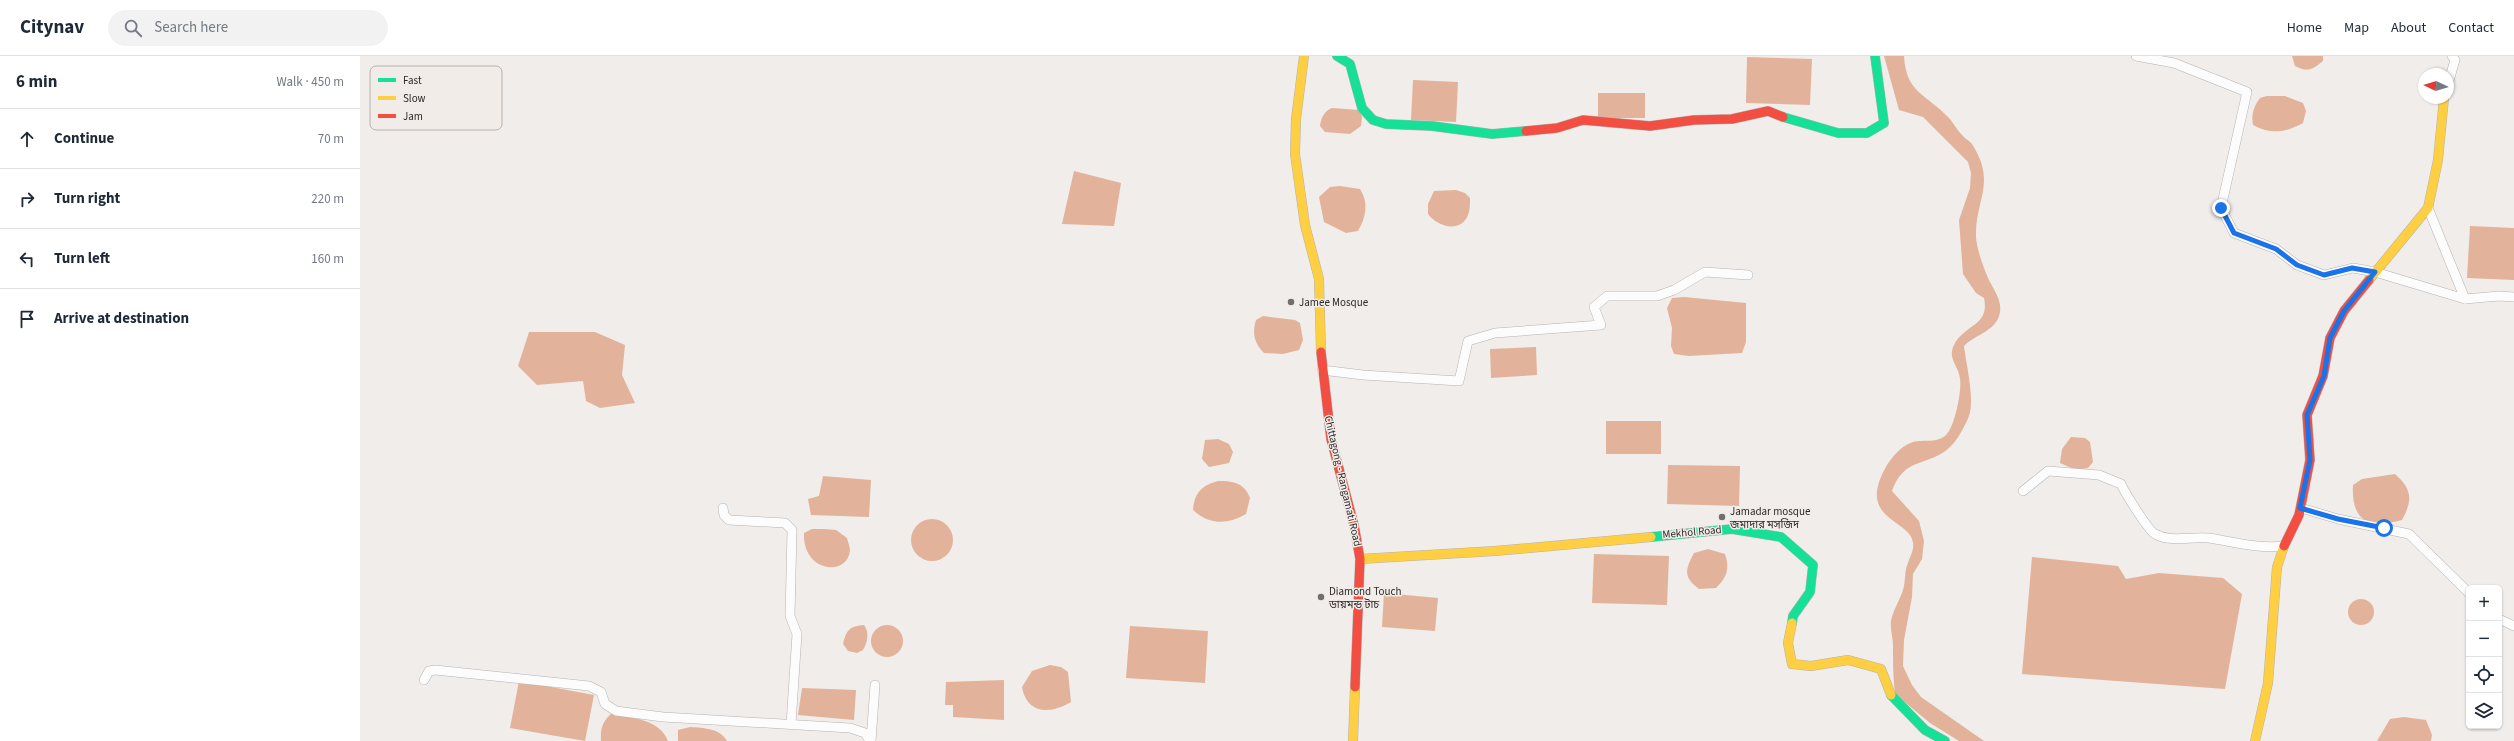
<!DOCTYPE html>
<meta charset="utf-8">
<style>
:root{--surface:#fff;--page:#f2f2f3;--text:#1f2937;--muted:#747a83;--line:#e0e1e3}
body{margin:0;font-family:"Source Sans 3","Noto Sans Bengali",sans-serif;background:var(--page);color:var(--text)}
.controls{position:absolute;right:12px;bottom:12px;display:grid;overflow:hidden;border-radius:6px;box-shadow:0 1px 3px #0004}
.controls button{width:36px;height:36px;display:grid;place-items:center;padding:0;border:0;border-bottom:1px solid var(--line);background:var(--surface);color:var(--text);font:20px sans-serif}
.compass{position:absolute;left:2058px;top:12px;width:36px;height:36px;border-radius:50%;background:var(--surface);box-shadow:0 1px 3px #0004;rotate:274deg}
.stop{position:absolute;width:12px;height:12px;margin:-9px;border:3px solid #1a73e8;border-radius:50%;background:#fff}
.stop.end{background:#1a73e8;border-color:#fff;box-shadow:0 1px 4px #0008}
.list{margin:0;padding:0;list-style:none}
h2{display:flex;justify-content:space-between;align-items:center;height:52px;margin:0;padding:0 16px;font-size:17px}
h2 small{font-size:13px;font-weight:400;color:var(--muted)}
.list li{display:grid;grid-template-columns:26px 1fr auto;gap:12px;align-items:center;box-sizing:border-box;height:60px;padding:0 16px;border-top:1px solid var(--line)}
.list b{display:block;font-size:15px;white-space:nowrap}
.list em{font-size:13px;font-style:normal;color:var(--muted)}
.icon{flex:none;width:22px;height:22px;fill:none;stroke:currentColor;stroke-width:2;stroke-linecap:round;stroke-linejoin:round}
.map{position:relative;flex:none;width:2154px;height:685px;overflow:hidden}
header{display:flex;align-items:center;gap:24px;box-sizing:border-box;height:56px;padding:0 20px;background:var(--surface);border-bottom:1px solid var(--line)}
header strong{font-size:19px}
nav{display:flex;gap:22px;margin-inline-start:auto;font-size:14px}
.search{width:280px;height:36px;background:var(--page);display:flex;align-items:center;gap:10px;box-sizing:border-box;padding:0 14px;border-radius:22px;color:var(--muted);font-size:15px}
main{display:flex}
aside{flex:1;background:var(--surface)}
.map>svg:first-child{display:block}
.water{fill:#e2b39a}
.lines{fill:none;stroke-linecap:round;stroke-linejoin:round}
.street-casing{stroke:#b5b2b1;stroke-width:10}
.fast-casing{stroke:#b5b2b1;stroke-width:10}
.slow-casing{stroke:#b5b2b1;stroke-width:10}
.jam-casing{stroke:#b5b2b1;stroke-width:10}
.street{stroke:#fdfcfc;stroke-width:9}
.fast{stroke:#16e098;stroke-width:9}
.slow{stroke:#ffcf43;stroke-width:9}
.jam{stroke:#f24e42;stroke-width:9}
.route{stroke:#1a73e8;stroke-width:5}
.poi-dot{fill:#716e6d;stroke:#f2ece9;stroke-width:1.5}
.labels{text-anchor:middle;dominant-baseline:central;stroke-width:3;stroke-linejoin:round;paint-order:stroke}
.poi-label{font-size:11px;fill:#2c2a29;stroke:#f2ece9;text-anchor:start}
.street-label{font-size:11px;fill:#2c2a29;stroke:#f2ece9}
.key{fill:#f2ece9;stroke:#b7b2af;stroke-width:1}
.key-label{font-size:11px;fill:#2c2a29}
</style>
<header>
<strong>Citynav</strong>
<div class="search"><svg class="icon" aria-label="search" viewBox="0 0 24 24"><circle cx="10" cy="10" r="6"/><path d="M15 15l6 6"/></svg>Search here</div>
<nav><a>Home</a><a>Map</a><a>About</a><a>Contact</a></nav>
</header>
<main>
<aside>
<h2>6 min<small>Walk · 450 m</small></h2>
<ul class="list">
<li><svg class="icon" aria-label="ahead" viewBox="0 0 24 24"><path d="M12 20V5M6 11l6-6 6 6"/></svg><div><b>Continue</b></div><em>70 m</em></li>
<li><svg class="icon" aria-label="right" viewBox="0 0 24 24"><path d="M7 20v-9h11M14 6l5 5-5 5"/></svg><div><b>Turn right</b></div><em>220 m</em></li>
<li><svg class="icon" aria-label="left" viewBox="0 0 24 24"><path d="M17 20v-9H6M10 6l-5 5 5 5"/></svg><div><b>Turn left</b></div><em>160 m</em></li>
<li><svg class="icon" aria-label="arrive" viewBox="0 0 24 24"><path d="M6 21V4h12l-3 4 3 4H6"/></svg><div><b>Arrive at destination</b></div></li>
</ul>
</aside>
<div class="map">
<svg width="2154" height="685" viewBox="0 0 2154 685">
<rect width="100%" height="100%" fill="#f0edeb"/>
<g class="water">
<path d="M 1524,0 L 1544,0 C 1546,37 1566,38 1588,61 C 1593,66 1597,74 1603,80 C 1605,83 1609,84 1612,88 C 1637,127 1615,143 1616,181 C 1617,194 1623,210 1628,222 C 1633,233 1642,243 1640,256 C 1637,275 1616,278 1604,290 C 1606,308 1615,343 1609,360 C 1606,368 1597,385 1590,391 C 1569,411 1544,400 1532,435 L 1559,465 L 1564,485 L 1562,503 L 1553,518 L 1552,541 L 1544,584 L 1543,610 L 1552,629 L 1561,641 L 1624,685 L 1599,685 L 1570,667 L 1535,638 C 1533,621 1533,606 1533,589 C 1533,582 1530,573 1531,565 C 1533,554 1540,544 1543,534 C 1546,525 1544,515 1548,507 C 1550,500 1554,495 1553,487 C 1552,467 1509,464 1518,430 C 1522,414 1536,391 1553,386 C 1563,383 1578,388 1587,378 C 1595,369 1602,334 1600,323 C 1599,310 1587,303 1594,289 C 1605,268 1630,270 1624,242 L 1616,237 L 1603,218 L 1599,164 L 1610,132 L 1611,117 L 1608,106 L 1563,61 L 1539,54 Z"/>
<path d="M 1932,0 L 1963,0 L 1963,5 C 1953,13 1948,17 1935,10 Z"/>
<polygon points="1387,1 1452,3 1450,49 1386,47"/>
<polygon points="1053,24 1098,26 1096,66 1051,64"/>
<rect x="1238" y="37" width="47" height="25"/>
<path d="M 1907,40 L 1925,40 L 1943,47 L 1946,55 L 1943,67 C 1927,76 1910,79 1893,69 C 1891,58 1894,50 1900,42 Z"/>
<path d="M 972,52 L 999,54 L 1002,61 L 1001,70 L 990,78 L 965,76 L 960,70 C 961,62 964,55 972,52 Z"/>
<polygon points="714,115 761,127 754,170 702,168"/>
<path d="M 980,130 L 1000,133 C 1009,147 1006,161 998,175 L 986,177 L 964,166 L 959,141 L 970,131 Z"/>
<path d="M 1096,134 L 1105,137 L 1110,142 C 1110,149 1110,157 1106,163 C 1096,177 1076,169 1068,158 L 1068,148 L 1074,135 Z"/>
<polygon points="2110,170 2154,172 2154,224 2107,222"/>
<polygon points="1324,241 1386,247 1386,286 1382,297 1329,300 1314,298 1311,290 1312,272 1307,252 1312,242"/>
<path d="M 903,260 L 935,264 L 940,267 L 943,284 L 939,294 L 923,298 L 904,297 C 894,287 892,277 896,264 Z"/>
<polygon points="169,276 235,276 265,289 262,319 275,347 240,352 226,345 223,325 177,329 158,310"/>
<polygon points="1176,291 1177,319 1131,322 1130,293"/>
<rect x="1246" y="365" width="55" height="33"/>
<polygon points="1711,381 1725,382 1730,386 1733,406 1728,412 1716,414 1700,407 1702,393"/>
<polygon points="858,383 869,388 873,396 869,407 849,411 842,403 845,384"/>
<polygon points="1308,409 1380,410 1379,450 1307,448"/>
<path d="M 2035,418 C 2052,433 2053,444 2042,464 C 2009,473 1991,466 1993,429 L 2002,423 Z"/>
<polygon points="463,420 511,424 509,461 451,459 448,443 459,440"/>
<path d="M 858,425 C 874,425 884,427 890,442 L 886,458 C 868,469 849,469 833,454 C 834,436 843,429 858,425 Z"/>
<circle cx="572" cy="484" r="21"/>
<path d="M 464,473 L 476,474 L 487,482 C 488,486 490,491 490,495 C 486,522 442,515 444,477 L 452,473 Z"/>
<path d="M 1348,493 L 1365,498 C 1370,513 1367,521 1356,532 L 1339,533 C 1323,521 1325,514 1334,497 Z"/>
<polygon points="1234,498 1309,500 1307,549 1232,547"/>
<polygon points="1672,501 1758,510 1766,523 1799,517 1863,522 1882,538 1865,633 1662,618"/>
<polygon points="1024,537 1078,542 1075,575 1022,571"/>
<circle cx="2001" cy="556" r="13"/>
<path d="M 504,569 C 510,577 507,587 503,594 L 497,597 L 488,595 L 483,588 C 486,574 490,570 504,569 Z"/>
<circle cx="527" cy="585" r="16"/>
<polygon points="770,570 848,575 845,627 766,622"/>
<path d="M 690,609 L 701,611 L 708,616 L 711,646 C 691,658 667,659 662,631 L 672,615 Z"/>
<polygon points="644,624 644,664 593,661 593,649 585,649 586,626"/>
<polygon points="159,625 234,639 225,685 150,672"/>
<polygon points="442,632 496,634 494,664 438,659"/>
<path d="M 253,656 C 272,663 300,663 308,685 L 241,685 C 240,671 243,665 253,656 Z"/>
<polygon points="2044,661 2066,664 2072,679 2071,685 2017,685 2030,663"/>
<path d="M 330,671 C 343,672 360,672 367,685 L 318,685 L 318,674 Z"/>
</g>
<g class="lines">
<defs>
<g id="street">
<polyline points="1776,0 1814,7 1887,36 1861,152 1874,177 1916,193 1937,209 1964,219 1993,212 2015,216 2105,243 2139,240 2154,241"/>
<polyline points="2088,28 2095,4 2092,0"/>
<polyline points="2068,152 2105,243"/>
<polyline points="962,314 1003,319 1099,325 1108,285 1135,277 1241,269 1234,251 1247,240 1297,240 1314,234 1345,216 1388,219"/>
<path d="M 1663,435 L 1688,415 L 1739,419 L 1761,428 C 1765,437 1788,474 1795,478 C 1812,487 1830,480 1849,482 C 1874,486 1898,493 1924,490"/>
<polyline points="363,452 364,459 369,464 425,467 432,474 430,560 437,578 431,668"/>
<polyline points="1941,452 1978,463 2049,478 2109,537"/>
<polyline points="2139,563 2154,570"/>
<polyline points="64,624 69,615 75,614 229,630 241,636 245,648 256,655 303,661 490,672 505,677 510,685"/>
<polyline points="511,685 515,629"/>
</g>
<g id="fast">
<polyline points="977,0 990,8 1002,52 1013,64 1026,68 1072,70 1132,78 1166,75"/>
<polyline points="1423,61 1478,77 1507,77 1524,67 1515,0"/>
<polyline points="1291,481 1372,473 1421,481 1453,509 1450,536 1433,560 1432,567"/>
<polyline points="1531,639 1565,674 1585,685"/>
</g>
<g id="slow">
<polyline points="944,0 936,63 935,98 945,169 959,223 961,296"/>
<polyline points="2009,224 2068,152 2078,104 2084,42"/>
<polyline points="1000,503 1135,495 1291,481"/>
<polyline points="1432,567 1428,587 1432,608 1451,610 1488,604 1521,613 1531,639"/>
<polyline points="993,685 995,631"/>
<polyline points="1895,685 1908,627 1917,511 1924,490"/>
</g>
<g id="jam">
<polyline points="1166,75 1197,72 1223,64 1290,70 1334,64 1372,63 1408,55 1423,61"/>
<polyline points="961,296 971,383 994,469 1000,503 995,631"/>
<polyline points="1924,490 1939,459 1950,404 1947,359 1963,320 1970,282 1984,255 2009,224"/>
</g>
</defs>
<use href="#street" class="street-casing"/>
<use href="#fast" class="fast-casing"/>
<use href="#slow" class="slow-casing"/>
<use href="#jam" class="jam-casing"/>
<use href="#street" class="street"/>
<use href="#fast" class="fast"/>
<use href="#slow" class="slow"/>
<use href="#jam" class="jam"/>
</g>
<g class="lines">
<polyline class="route" points="1861,152 1874,177 1916,193 1937,209 1964,219 1992,212 2015,216 1984,255 1970,282 1964,320 1947,359 1950,404 1940,452 1978,463 2024,472"/>
</g>
<g class="poi-dot">
<circle cx="931" cy="246" r="4"/>
<circle cx="1362" cy="461" r="4"/>
<circle cx="961" cy="541" r="4"/>
</g>
<g class="labels">
<g class="poi-label">
<text x="939" y="246">Jamee Mosque</text>
<text x="1370" y="455">Jamadar mosque<tspan x="1370" dy="13">জমাদার মসজিদ</tspan></text>
<text x="969" y="535">Diamond Touch<tspan x="969" dy="13">ডায়মন্ড টাচ</tspan></text>
</g>
<g class="street-label">
<text transform="translate(983 425) rotate(77)">Chittagong - Rangamati Road</text>
<text transform="translate(1332 476) rotate(-5)">Mekhol Road</text>
</g>
</g>
<rect x="10" y="10" width="132" height="64" rx="6" class="key"/>
<rect x="18" y="22" width="18" height="4" fill="#16e098"/>
<rect x="18" y="40" width="18" height="4" fill="#ffcf43"/>
<rect x="18" y="58" width="18" height="4" fill="#f24e42"/>
<g class="key-label">
<text x="43" y="28">Fast</text>
<text x="43" y="46">Slow</text>
<text x="43" y="64">Jam</text>
</g>
</svg>
<div class="controls">
<button>+</button>
<button>−</button>
<button><svg class="icon" aria-label="locate" viewBox="0 0 24 24"><circle cx="12" cy="12" r="6"/><path d="M12 2v4M12 18v4M2 12h4M18 12h4"/></svg></button>
<button><svg class="icon" aria-label="layers" viewBox="0 0 24 24"><path d="M12 4l9 5-9 5-9-5zM3 14l9 5 9-5"/></svg></button>
</div>
<svg class="compass" viewBox="-18 -18 36 36"><path d="M0-13l5 13h-10z" fill="#e53935"/><path d="M0 13l5-13h-10z" fill="#747a83"/></svg>
<div class="stop" style="left:2024px;top:472px"></div>
<div class="stop end" style="left:1861px;top:152px"></div>
</div>
</main>
